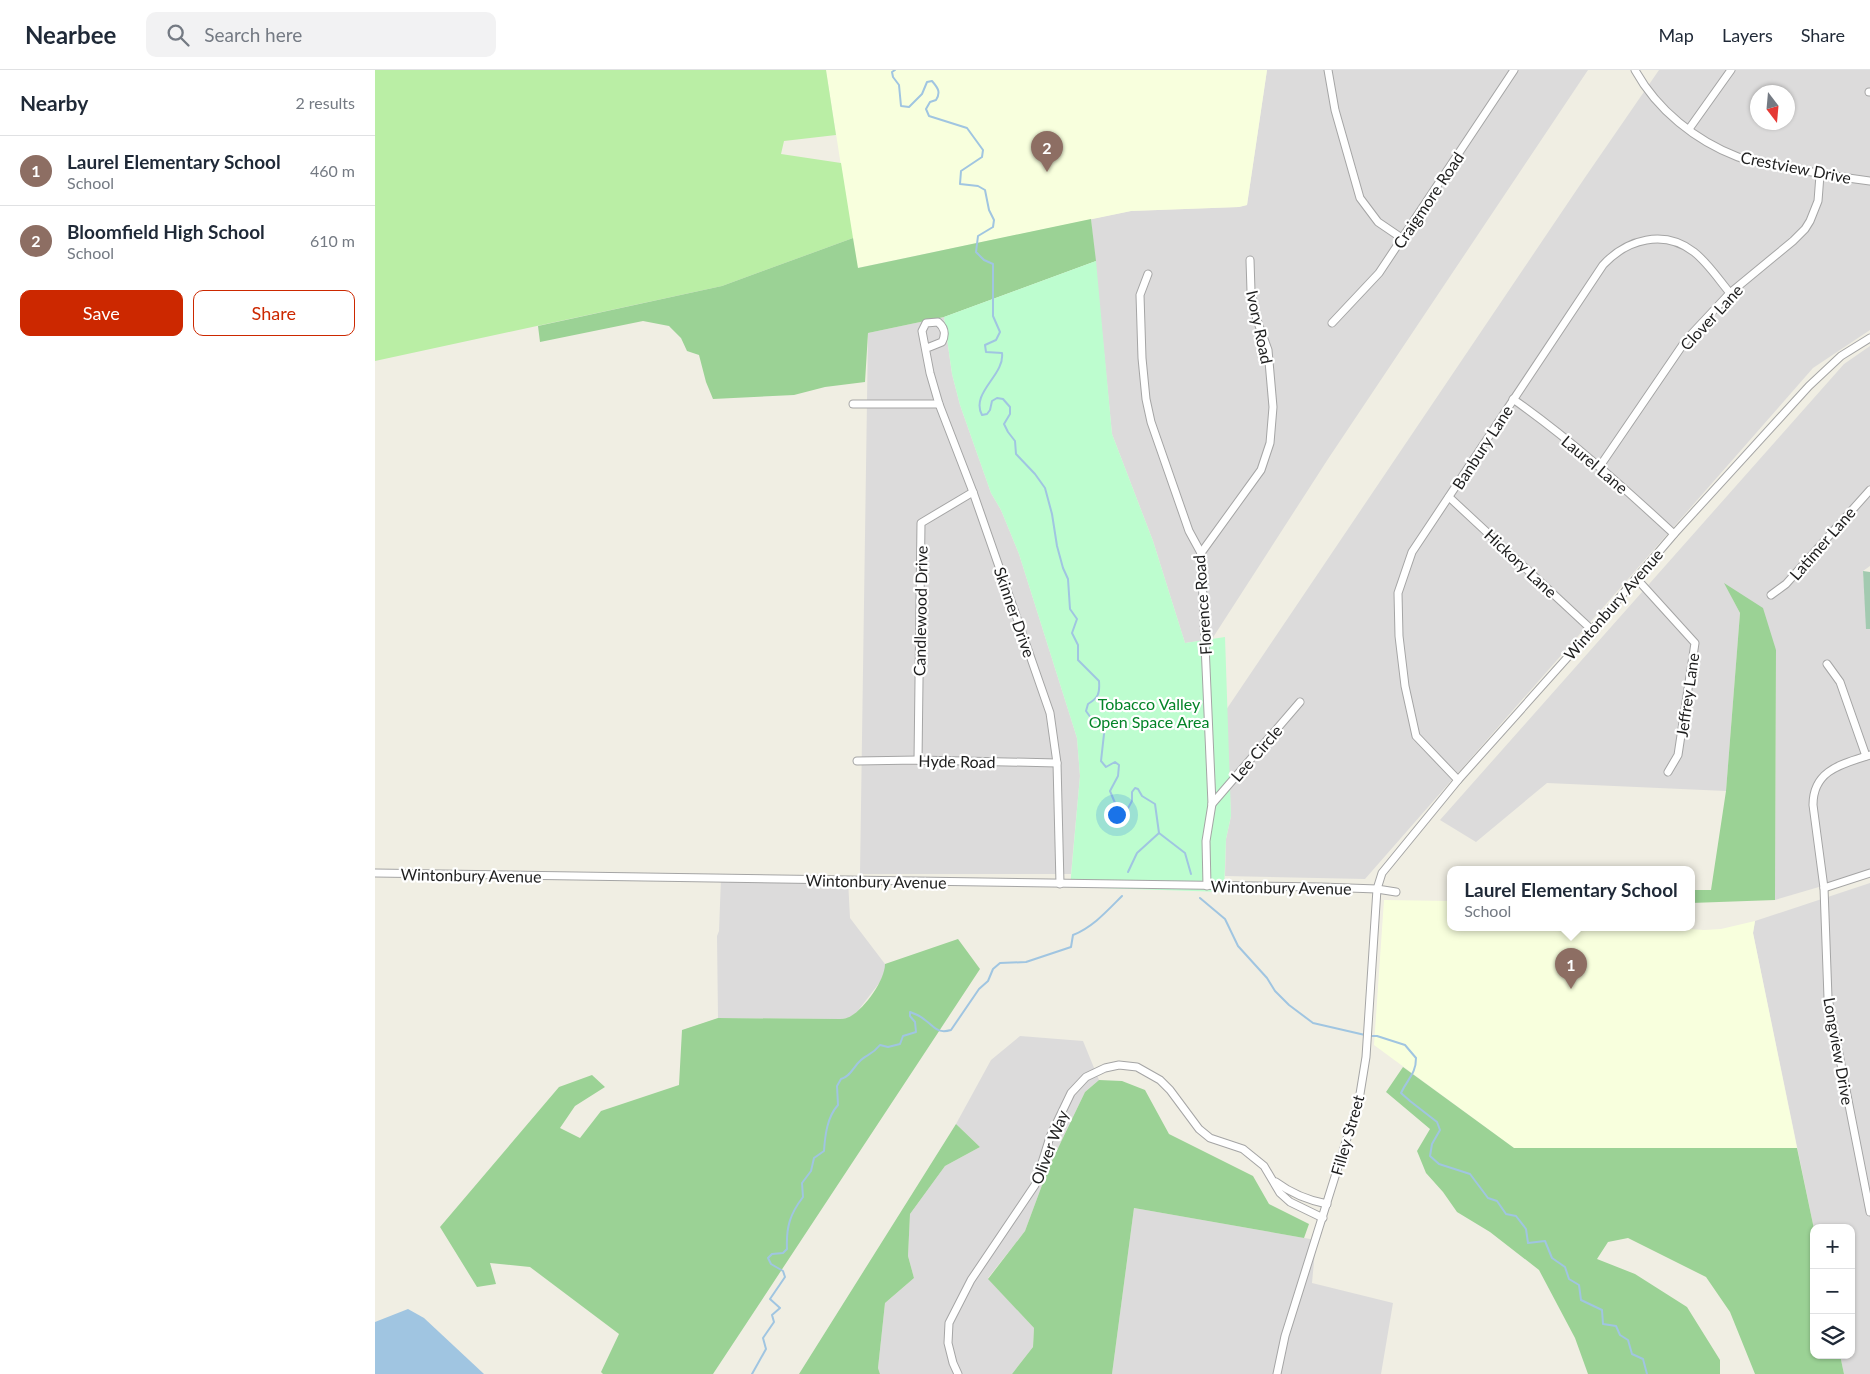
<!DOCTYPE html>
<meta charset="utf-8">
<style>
:root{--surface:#fff;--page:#f2f2f3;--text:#1f2937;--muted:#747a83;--line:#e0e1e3;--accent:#cc2800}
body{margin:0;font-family:Lato,sans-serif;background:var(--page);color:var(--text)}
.controls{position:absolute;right:15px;bottom:15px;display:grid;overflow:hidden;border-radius:10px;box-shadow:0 1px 4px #0004}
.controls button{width:45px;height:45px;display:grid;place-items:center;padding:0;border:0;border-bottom:1px solid var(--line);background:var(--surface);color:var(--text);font:25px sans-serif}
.compass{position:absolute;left:1375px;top:15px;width:45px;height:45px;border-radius:50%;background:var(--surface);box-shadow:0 1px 4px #0004;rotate:164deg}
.you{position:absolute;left:741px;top:744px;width:18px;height:18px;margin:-12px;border:4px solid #fff;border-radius:50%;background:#1a73e8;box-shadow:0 0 0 8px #1a73e833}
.badge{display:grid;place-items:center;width:32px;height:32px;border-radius:50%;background:var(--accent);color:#fff;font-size:16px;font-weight:700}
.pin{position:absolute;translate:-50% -41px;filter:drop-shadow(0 1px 2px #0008)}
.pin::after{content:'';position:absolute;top:26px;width:18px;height:15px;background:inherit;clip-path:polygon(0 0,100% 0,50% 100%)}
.popup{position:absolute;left:1072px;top:796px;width:248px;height:65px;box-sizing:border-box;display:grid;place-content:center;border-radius:10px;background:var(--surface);filter:drop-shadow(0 1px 4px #0005);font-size:16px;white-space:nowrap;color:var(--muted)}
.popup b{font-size:19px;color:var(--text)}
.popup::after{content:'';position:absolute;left:50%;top:100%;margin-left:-10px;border:10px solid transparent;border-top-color:var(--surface)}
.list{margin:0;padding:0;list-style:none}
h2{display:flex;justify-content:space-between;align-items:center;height:65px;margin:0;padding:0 20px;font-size:21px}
h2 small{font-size:16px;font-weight:400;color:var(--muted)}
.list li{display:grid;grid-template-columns:32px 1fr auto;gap:15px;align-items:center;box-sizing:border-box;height:70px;padding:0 20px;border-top:1px solid var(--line)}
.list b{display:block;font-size:19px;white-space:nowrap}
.list p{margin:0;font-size:16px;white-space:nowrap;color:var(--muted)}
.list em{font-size:16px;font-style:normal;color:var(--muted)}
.actions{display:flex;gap:10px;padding:15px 20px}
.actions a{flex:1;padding:11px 0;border:1px solid var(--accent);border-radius:10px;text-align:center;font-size:18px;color:var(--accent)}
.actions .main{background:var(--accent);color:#fff}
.icon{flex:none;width:28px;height:28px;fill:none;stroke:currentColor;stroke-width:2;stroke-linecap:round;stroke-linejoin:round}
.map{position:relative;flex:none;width:1495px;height:1304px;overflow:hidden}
header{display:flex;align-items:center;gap:30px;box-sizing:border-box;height:70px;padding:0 25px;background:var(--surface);border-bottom:1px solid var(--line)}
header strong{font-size:24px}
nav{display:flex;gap:28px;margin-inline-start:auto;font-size:18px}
.search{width:350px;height:45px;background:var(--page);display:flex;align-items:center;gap:12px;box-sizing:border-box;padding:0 18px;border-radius:10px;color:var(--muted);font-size:19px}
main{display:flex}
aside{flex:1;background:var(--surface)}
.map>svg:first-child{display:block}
.residential{fill:#dcdbdb;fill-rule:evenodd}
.education{fill:#f8ffdd}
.grass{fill:#baeea5}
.forest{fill:#9bd295}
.cemetery{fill:#a2cab0}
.park{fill:#bdfdcf}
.water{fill:#a0c5e1}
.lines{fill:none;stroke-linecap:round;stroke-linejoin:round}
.stream{stroke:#a0c5e1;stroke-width:2}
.minor-casing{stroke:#a5a5a5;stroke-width:9}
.minor{stroke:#fff;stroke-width:7}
.labels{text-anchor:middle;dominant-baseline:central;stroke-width:4.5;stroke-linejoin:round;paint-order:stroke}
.street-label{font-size:16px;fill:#1e1e1e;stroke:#fff}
.park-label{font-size:16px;fill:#048428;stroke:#fff}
</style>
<header>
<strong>Nearbee</strong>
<div class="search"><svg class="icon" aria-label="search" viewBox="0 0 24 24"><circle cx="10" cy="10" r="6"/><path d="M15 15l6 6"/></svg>Search here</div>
<nav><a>Map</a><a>Layers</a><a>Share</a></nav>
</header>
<main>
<aside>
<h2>Nearby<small>2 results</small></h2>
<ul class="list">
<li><span class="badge" style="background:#8d6e63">1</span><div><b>Laurel Elementary School</b><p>School</p></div><em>460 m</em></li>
<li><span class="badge" style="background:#8d6e63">2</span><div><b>Bloomfield High School</b><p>School</p></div><em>610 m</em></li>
</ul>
<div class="actions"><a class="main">Save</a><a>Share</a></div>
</aside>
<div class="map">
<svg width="1495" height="1304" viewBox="0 0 1495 1304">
<rect width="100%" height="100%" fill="#f0eee3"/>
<g class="residential">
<polygon points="892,0 1213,0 953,389 837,569 810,573 778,471 737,364 716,149 756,141 864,137 872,135"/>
<path d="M 1284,0 L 1495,0 L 1495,260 L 1438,298 L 990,809 L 850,806 L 851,769 L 856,746 L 851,640 L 1211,106 ZM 1382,22 L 1412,22 L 1412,52 L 1382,52 Z"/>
<polygon points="569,247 577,304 585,335 616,423 626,440 644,484 702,668 705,706 696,804 485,804 493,263"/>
<polygon points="1495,276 1495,496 1488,501 1492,559 1495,559 1495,802 1400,830 1401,580 1350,514 1365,543 1351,721 1172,713 1101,772 1065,750 1469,294"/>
<polygon points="346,808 473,810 475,848 510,894 510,901 505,912 482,942 474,948 465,949 343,948 342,866 344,861"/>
<polygon points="1495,813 1495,1304 1469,1304 1465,1285 1476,1285 1476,1158 1439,1159 1378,863 1380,851"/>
<polygon points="645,966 708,971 724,1010 710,1022 673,1099 650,1161 613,1208 659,1258 658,1277 637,1304 505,1304 503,1298 510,1233 539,1208 533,1186 535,1144 570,1096 605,1077 581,1054 616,990"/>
<polygon points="759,1138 941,1170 937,1213 1018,1233 1006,1304 737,1304"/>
</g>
<g class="education">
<polygon points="451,0 892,0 872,135 864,137 756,141 482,198"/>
<polygon points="1009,830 1076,831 1076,858 1300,858 1329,860 1346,859 1380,851 1378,863 1422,1078 1139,1078 999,975"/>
</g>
<polygon class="grass" points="0,0 451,0 461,65 409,71 406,84 466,93 478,168 347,216 0,291"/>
<g class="forest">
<polygon points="716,149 721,191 569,247 493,263 490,312 450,317 419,325 338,329 331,312 324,285 312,281 306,268 294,256 268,251 165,272 163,256 347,216 478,168 483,198"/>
<polygon points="1349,513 1388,538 1401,580 1400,830 1316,833 1316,820 1336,820 1351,721 1365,543"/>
<path d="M 583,869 L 605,899 L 338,1304 L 228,1304 L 226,1302 L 244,1264 L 155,1197 L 115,1193 L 121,1214 L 102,1217 L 65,1157 L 184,1017 L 217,1005 L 230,1017 L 200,1036 L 185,1058 L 205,1068 L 226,1041 L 304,1015 L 307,960 L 343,948 L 465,949 C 469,949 473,948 476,946 C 490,938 510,910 510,894 Z"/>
<polygon points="1028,997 1139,1078 1422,1078 1439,1159 1439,1285 1465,1285 1469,1304 1380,1304 1355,1242 1331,1207 1253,1168 1233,1172 1222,1189 1260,1204 1312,1237 1345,1290 1345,1304 1213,1304 1200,1268 1164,1200 1115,1162 1082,1142 1068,1122 1051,1103 1042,1081 1055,1059 1011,1022"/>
<polygon points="724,1010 747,1011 770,1020 794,1064 878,1106 894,1134 934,1154 929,1168 759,1138 737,1304 637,1304 658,1277 659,1258 613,1209 650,1161 673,1099 710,1022"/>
<polygon points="581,1054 605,1077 570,1096 535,1144 533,1186 539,1208 510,1233 503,1298 505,1304 424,1304"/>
</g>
<polygon class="cemetery" points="1488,501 1495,502 1495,559 1491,559"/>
<polygon class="park" points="721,191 737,364 778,471 810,573 850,567 856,746 851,769 849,822 695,817 705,706 702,668 644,484 626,440 616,423 585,335 577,304 569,247"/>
<polygon class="water" points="33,1239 49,1248 109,1304 0,1304 0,1252"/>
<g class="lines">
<g class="stream">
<path d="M 520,0 L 517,2 L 518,7 L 524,15 L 526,36 L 534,37 L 547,24 L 552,12 L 557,11 C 563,18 566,22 561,30 L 555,32 L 551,39 L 554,46 L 592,58 L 608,80 L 607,87 L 586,101 L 585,114 L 603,116 L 610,120 L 614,140 L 619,150 L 618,157 L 603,166 L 601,182 L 609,190 L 618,194 L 618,246 L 625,262 L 621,270 L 610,275 L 611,282 L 627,283 C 630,305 595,323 607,345 L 612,344 L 615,340 L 617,331 L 622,328 L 628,329 L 635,337 L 635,344 L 629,354 L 633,362 L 640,371 L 641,384 L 660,404 L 670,418 L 677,444 L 682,476 L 688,498 L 693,509 L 695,539 L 702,549 L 697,563 L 703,575 L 703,590 L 724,611 C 725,624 723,628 713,634 L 711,641 L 716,648 L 726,654 L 729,664 L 726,691 L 731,697 L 740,692 L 744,695 L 743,706 L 735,721 L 740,733 L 748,741 L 752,740 L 757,731 L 757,722 L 760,718 L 763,719 L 767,726 L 780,734 L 784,763 L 810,783 L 816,804"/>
<polyline points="753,802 762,783 784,763"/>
<polyline points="825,828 850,849 863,876 892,908 900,921 914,935 938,953 990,965"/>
<path d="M 995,966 L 1002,966 L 1030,975 L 1041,988 C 1041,1004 1033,1008 1026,1023 L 1035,1031 L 1062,1052 L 1065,1060 L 1057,1074 L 1055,1086 L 1064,1094 L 1095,1104 L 1113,1128 L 1122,1131 L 1131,1144 L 1141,1146 L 1151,1159 L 1153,1173 L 1170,1171 L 1177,1188 L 1190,1197 L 1194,1209 L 1204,1215 L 1206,1230 L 1227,1240 L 1228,1254 L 1241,1256 L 1245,1265 L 1253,1270 L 1257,1284 L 1268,1289 L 1272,1304"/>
<path d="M 377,1304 L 391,1279 L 388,1268 L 399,1252 L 397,1245 L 405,1238 L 395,1229 L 410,1207 L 408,1201 L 396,1194 L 393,1188 L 397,1184 L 408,1183 L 412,1179 C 411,1157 415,1144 428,1127 L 427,1113 L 436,1101 L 439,1088 L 449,1081 C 450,1066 452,1047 463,1035 L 462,1016 L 466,1009 C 476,1006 478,997 486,990 C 493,984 497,985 505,975 L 513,977 L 525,974 L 528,966 L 541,962 L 540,952 L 535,946 L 535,942 C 540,944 546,946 550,950 C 560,957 562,964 576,960 L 604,919 L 613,911 L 618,899 L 625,893 L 651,892 L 696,877 L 698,865 C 718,857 732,841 747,826"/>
</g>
<defs>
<g id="minor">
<polyline points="953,0 960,40 985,128 1003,152 1028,169"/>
<path d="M 1260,0 C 1282,40 1321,71 1363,87 C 1377,92 1391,94 1404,96 C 1435,102 1464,107 1495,111"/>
<polyline points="1494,22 1495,22"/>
<polyline points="1314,59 1356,0"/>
<polyline points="773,204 765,225 767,288 771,329 776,352 814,461 826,483 837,734 831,771 832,816"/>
<polyline points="957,253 1004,203 1139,0"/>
<path d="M 552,278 L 567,272 C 571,264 570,258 563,252 L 551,253 L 547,261 L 555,303 L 564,334 L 598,422 L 675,643 L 682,693 L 685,814"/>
<path d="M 1138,329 C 1196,370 1247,416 1299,464"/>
<polyline points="478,334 564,334"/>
<polyline points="1225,396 1311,270 1355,223 1418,171 1430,159 1435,151 1443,131 1445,105"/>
<polyline points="1074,427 1217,560"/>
<polyline points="826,483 886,400 895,373 898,337 893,280 882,250 876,221 875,190"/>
<polyline points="1261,508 1320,573 1303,685 1293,702"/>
<polyline points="1396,525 1411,514 1495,420"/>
<polyline points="1452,594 1465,612 1491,686"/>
<path d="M 1495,685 C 1467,694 1438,700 1438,735 L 1449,818 L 1453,928 L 1495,1142"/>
<polyline points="543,690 546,453 598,422"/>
<polyline points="482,691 543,690 682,693"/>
<path d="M 1083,710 L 1041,666 L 1030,616 L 1024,566 L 1023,523 L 1037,482 L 1228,195 C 1252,169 1289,159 1319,182 C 1333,193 1344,210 1355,223"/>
<polyline points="837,734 925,632"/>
<polyline points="0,803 946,817 1002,819 1021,822"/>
<polyline points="1449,818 1495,803"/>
<path d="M 901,1112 C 917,1124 932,1130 952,1134"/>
<polyline points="583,1304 578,1293 573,1273 574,1253 596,1210 660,1115 675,1067 696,1023 711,1007 730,998 744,995 762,997 785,1010 795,1020 824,1059 835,1068 868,1079 889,1096 905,1123 915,1132 948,1148"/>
<polyline points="902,1304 910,1266 984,1030 991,987 1002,819 1007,803 1083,710 1217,560 1299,464 1434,316 1466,286 1495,268"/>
</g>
</defs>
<use href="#minor" class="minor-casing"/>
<use href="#minor" class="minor"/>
</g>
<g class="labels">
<g class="street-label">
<text transform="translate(1421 97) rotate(11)">Crestview Drive</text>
<text transform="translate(1053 130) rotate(-56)">Craigmore Road</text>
<text transform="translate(1336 247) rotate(-47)">Clover Lane</text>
<text transform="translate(885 257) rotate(78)">Ivory Road</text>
<text transform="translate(1107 377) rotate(-57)">Banbury Lane</text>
<text transform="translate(1220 394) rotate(40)">Laurel Lane</text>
<text transform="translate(1447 473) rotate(-49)">Latimer Lane</text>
<text transform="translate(1146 493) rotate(43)">Hickory Lane</text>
<text transform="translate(1238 534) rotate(-49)">Wintonbury Avenue</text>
<text transform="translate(827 535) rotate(-94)">Florence Road</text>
<text transform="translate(545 541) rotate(-89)">Candlewood Drive</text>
<text transform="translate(640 542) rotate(71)">Skinner Drive</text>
<text transform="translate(1312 625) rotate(-82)">Jeffrey Lane</text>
<text transform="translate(881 683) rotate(-49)">Lee Circle</text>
<text transform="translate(582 691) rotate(1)">Hyde Road</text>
<text transform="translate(96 805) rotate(1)">Wintonbury Avenue</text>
<text transform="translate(501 811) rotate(1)">Wintonbury Avenue</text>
<text transform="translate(906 817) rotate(1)">Wintonbury Avenue</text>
<text transform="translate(1464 981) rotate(80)">Longview Drive</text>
<text transform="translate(972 1065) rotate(-74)">Filley Street</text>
<text transform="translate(674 1077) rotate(-69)">Oliver Way</text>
</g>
<g class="park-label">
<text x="774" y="633">Tobacco Valley<tspan x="774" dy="18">Open Space Area</tspan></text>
</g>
</g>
</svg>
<div class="controls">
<button>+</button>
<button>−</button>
<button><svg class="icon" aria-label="layers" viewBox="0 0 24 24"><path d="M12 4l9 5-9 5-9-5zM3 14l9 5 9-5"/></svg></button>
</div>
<svg class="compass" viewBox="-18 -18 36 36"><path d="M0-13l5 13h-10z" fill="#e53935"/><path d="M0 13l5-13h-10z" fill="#747a83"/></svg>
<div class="you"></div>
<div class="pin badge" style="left:1196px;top:919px;background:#8d6e63">1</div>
<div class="popup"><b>Laurel Elementary School</b>School</div>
<div class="pin badge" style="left:672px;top:102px;background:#8d6e63">2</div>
</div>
</main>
